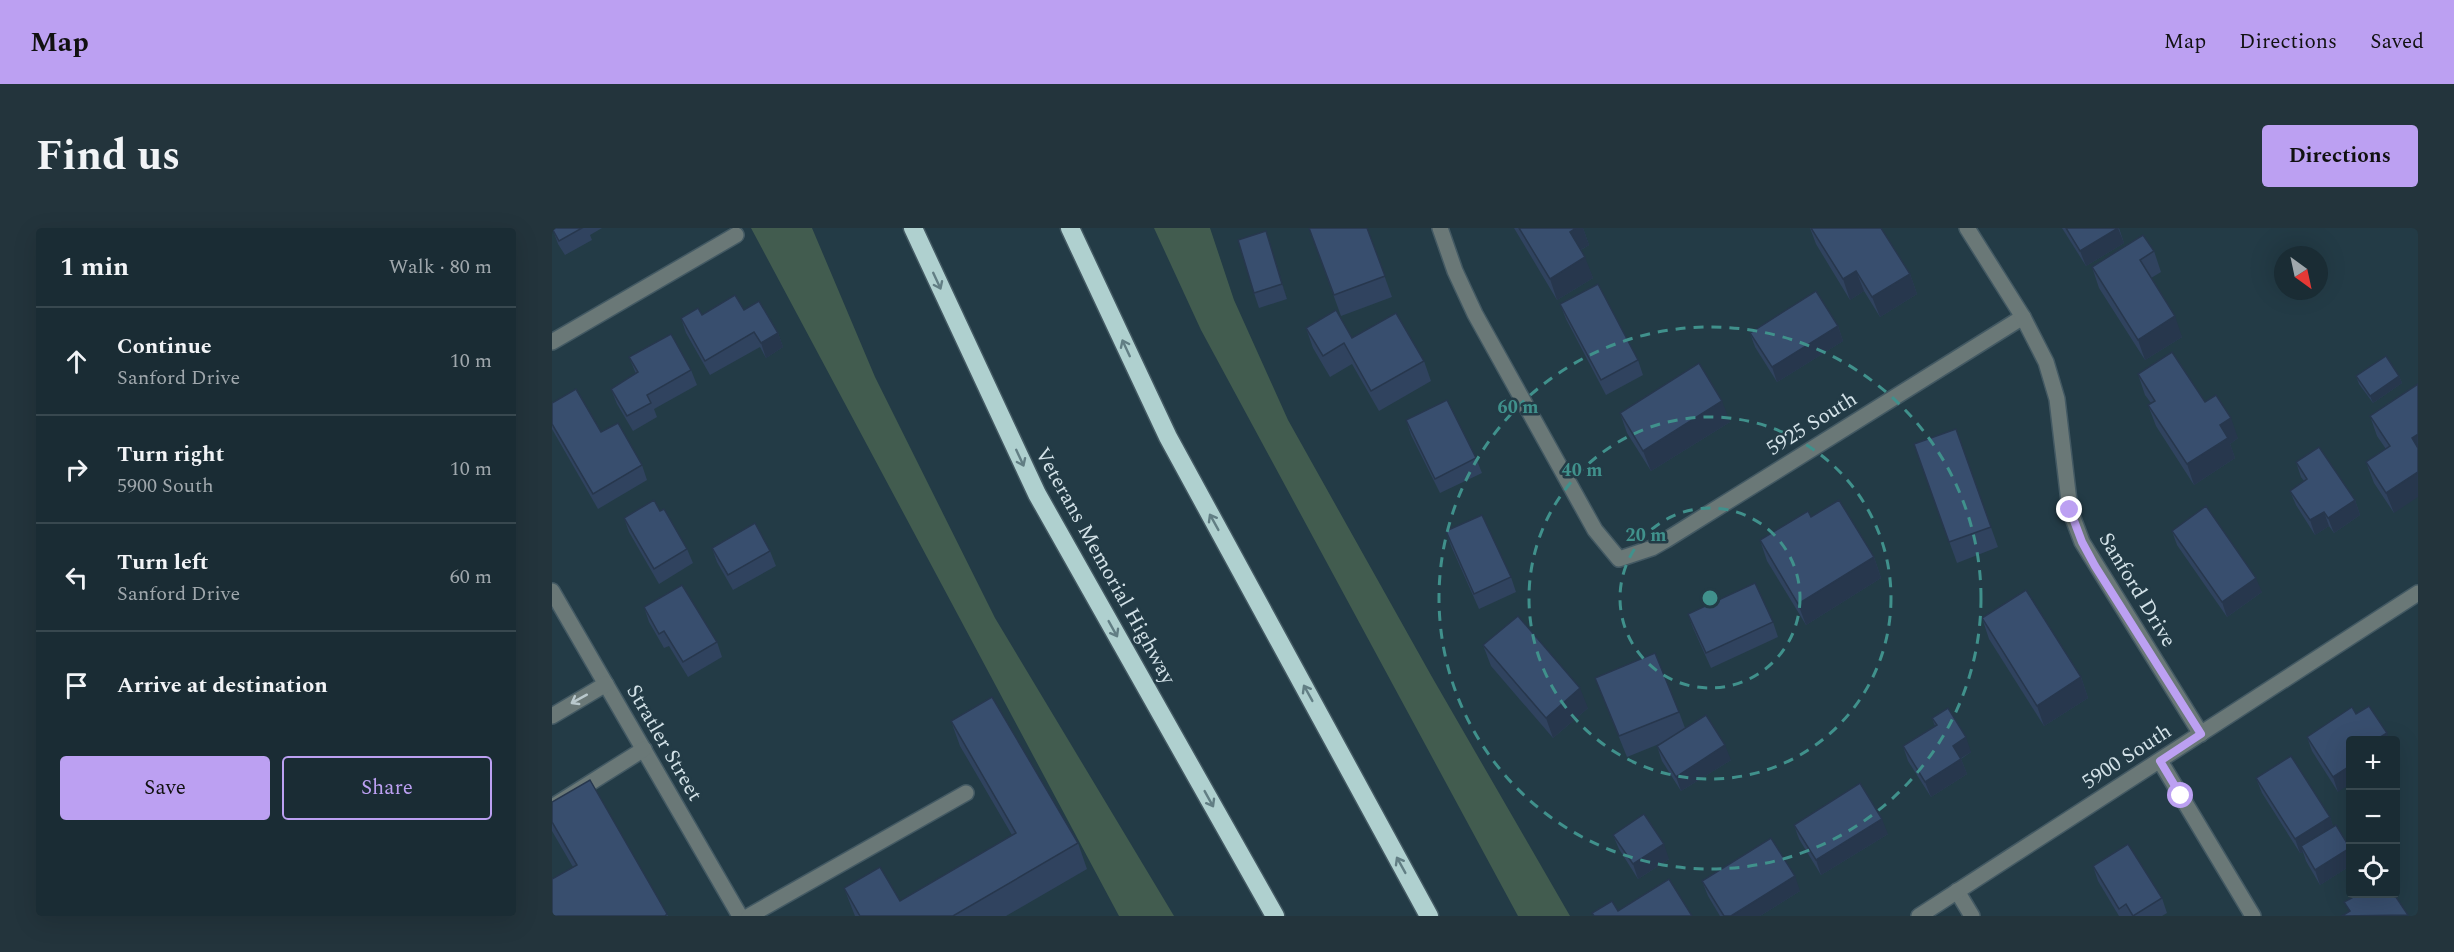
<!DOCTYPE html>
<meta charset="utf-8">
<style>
:root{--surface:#1a2c34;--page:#23343c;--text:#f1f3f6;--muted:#9fa7ac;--line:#38484f;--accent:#bca0f2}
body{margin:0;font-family:Spectral,serif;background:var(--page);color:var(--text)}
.controls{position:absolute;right:18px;bottom:18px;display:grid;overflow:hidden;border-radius:6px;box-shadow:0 6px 24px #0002}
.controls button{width:54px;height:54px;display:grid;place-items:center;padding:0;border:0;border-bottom:2px solid var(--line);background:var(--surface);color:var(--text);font:30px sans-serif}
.compass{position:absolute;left:1722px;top:18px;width:54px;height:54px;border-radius:50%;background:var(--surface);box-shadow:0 6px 24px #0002;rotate:147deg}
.stop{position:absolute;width:18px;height:18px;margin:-14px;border:4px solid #bca0f2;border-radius:50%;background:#fff}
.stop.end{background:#bca0f2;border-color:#fff;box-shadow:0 2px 6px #0008}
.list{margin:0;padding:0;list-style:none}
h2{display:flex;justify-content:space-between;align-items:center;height:78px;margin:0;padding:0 24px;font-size:26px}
h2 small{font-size:20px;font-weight:400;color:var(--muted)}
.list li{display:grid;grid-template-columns:39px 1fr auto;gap:18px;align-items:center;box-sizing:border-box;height:108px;padding:0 24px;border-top:2px solid var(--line)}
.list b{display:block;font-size:22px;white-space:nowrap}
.list p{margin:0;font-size:20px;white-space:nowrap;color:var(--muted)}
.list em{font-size:20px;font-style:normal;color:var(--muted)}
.actions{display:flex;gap:12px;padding:18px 24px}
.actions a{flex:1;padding:14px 0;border:2px solid var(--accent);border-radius:6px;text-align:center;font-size:21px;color:var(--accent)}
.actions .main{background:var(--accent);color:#111}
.icon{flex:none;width:33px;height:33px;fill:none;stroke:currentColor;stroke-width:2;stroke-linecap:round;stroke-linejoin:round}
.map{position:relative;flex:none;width:1866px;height:688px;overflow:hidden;border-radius:6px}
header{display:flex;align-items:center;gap:36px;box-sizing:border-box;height:84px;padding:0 30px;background:var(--accent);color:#111}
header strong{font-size:28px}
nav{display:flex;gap:33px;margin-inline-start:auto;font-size:21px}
.intro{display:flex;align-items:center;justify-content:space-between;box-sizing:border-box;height:144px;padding:0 36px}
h1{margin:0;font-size:42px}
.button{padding:15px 27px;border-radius:6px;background:var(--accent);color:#111;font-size:21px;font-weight:700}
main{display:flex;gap:36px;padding:0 36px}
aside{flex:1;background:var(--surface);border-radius:6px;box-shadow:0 6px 24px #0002}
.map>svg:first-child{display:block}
.green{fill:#425c4f}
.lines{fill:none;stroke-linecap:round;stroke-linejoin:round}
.minor-casing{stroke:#435963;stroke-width:18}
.highway-casing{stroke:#435963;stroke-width:21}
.minor{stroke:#6a7877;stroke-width:15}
.highway{stroke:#afd0cf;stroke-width:18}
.wall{fill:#30435f}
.shaded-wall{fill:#27374d}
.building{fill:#384e6e;stroke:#27374d;stroke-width:1.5}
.oneway{stroke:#627e84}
.oneway2{stroke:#b9c8cc}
.route{stroke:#bca0f2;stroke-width:8}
.ring{fill:none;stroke:#40918c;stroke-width:3;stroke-dasharray:10 8}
.labels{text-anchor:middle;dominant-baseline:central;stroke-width:5;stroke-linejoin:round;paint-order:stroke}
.street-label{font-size:21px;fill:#d3e2e8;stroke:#233b46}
.centre{fill:#40918c;stroke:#233b46;stroke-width:3}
.ring-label{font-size:18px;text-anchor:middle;font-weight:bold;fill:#40918c;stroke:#233b46;stroke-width:5;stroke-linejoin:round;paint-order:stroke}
</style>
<header>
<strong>Map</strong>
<nav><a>Map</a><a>Directions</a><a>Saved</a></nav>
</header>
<div class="intro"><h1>Find us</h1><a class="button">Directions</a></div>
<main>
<aside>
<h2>1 min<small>Walk · 80 m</small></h2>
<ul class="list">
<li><svg class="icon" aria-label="ahead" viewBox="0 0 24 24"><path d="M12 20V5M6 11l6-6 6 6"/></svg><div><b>Continue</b><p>Sanford Drive</p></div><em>10 m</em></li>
<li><svg class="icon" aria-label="right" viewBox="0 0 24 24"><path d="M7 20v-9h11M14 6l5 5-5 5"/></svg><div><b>Turn right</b><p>5900 South</p></div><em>10 m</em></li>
<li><svg class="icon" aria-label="left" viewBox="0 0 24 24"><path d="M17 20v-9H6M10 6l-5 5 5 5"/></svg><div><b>Turn left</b><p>Sanford Drive</p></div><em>60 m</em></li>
<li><svg class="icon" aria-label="arrive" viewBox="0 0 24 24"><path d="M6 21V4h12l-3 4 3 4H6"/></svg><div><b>Arrive at destination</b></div></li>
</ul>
<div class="actions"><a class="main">Save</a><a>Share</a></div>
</aside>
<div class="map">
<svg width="1866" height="688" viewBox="0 0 1866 688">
<rect width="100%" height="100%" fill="#233b46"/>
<g class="green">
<polygon points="199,0 260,0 323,149 443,390 622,688 567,688"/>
<polygon points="602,0 658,0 682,72 736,192 880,449 1018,688 966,688 649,102"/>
</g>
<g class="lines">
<defs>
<g id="minor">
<polyline points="888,0 903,43 923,86 1043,302 1067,331 1100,320 1114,312 1471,89"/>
<polyline points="1415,0 1471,89 1494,134 1505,171 1518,282 1530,314 1649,506"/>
<polyline points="0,114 184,7"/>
<polyline points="0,363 188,688"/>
<polyline points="0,488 54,456"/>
<polyline points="1608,533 1701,688"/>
<polyline points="0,579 92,521"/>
<polyline points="1405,663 1420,688"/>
<polyline points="197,688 414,565"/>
<polyline points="1367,688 1866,365"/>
</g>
<g id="highway">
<polyline points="361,0 485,266 723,688"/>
<polyline points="518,0 616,209 877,688"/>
</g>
</defs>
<use href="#minor" class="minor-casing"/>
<use href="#highway" class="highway-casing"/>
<use href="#minor" class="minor"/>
<use href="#highway" class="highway"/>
</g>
<g class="wall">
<polygon points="4,0 50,0 38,7 40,12 13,27 6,16 1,2"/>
<polygon points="757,0 815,0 840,69 789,88"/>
<polygon points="962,0 1031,0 1037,17 1029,22 1041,50 1005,72"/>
<polygon points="1258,0 1329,0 1358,46 1365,66 1328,89 1312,63 1298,72 1264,16"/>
<polygon points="1510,0 1567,0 1572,15 1534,38"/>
<polygon points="714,3 735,71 707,80 702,65"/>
<polygon points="1602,23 1609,44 1599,50 1630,109 1593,132 1547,60 1540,39"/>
<polygon points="1008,76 1086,132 1091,147 1054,167 1014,91"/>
<polygon points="192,82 226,105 231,119 214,130 208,119 158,147 134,105 129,90"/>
<polygon points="1286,98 1291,113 1225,154 1203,119 1198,105"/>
<polygon points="754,100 800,110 872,133 879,153 827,183 800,136 778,149 761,120"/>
<polygon points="77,129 139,142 145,157 102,181 105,189 81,203 65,176 59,161 84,146"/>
<polygon points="1586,146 1653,174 1686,210 1678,216 1683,230 1642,257 1604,198 1596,177 1599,175 1593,167"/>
<polygon points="1804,148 1847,148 1850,155 1821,175 1807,156"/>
<polygon points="1866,156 1842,285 1822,255 1814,234 1834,221 1825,208 1818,188"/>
<polygon points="0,175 49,204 90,237 95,252 46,281 0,201"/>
<polygon points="1068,185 1178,194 1099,243 1075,205"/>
<polygon points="854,192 924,230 930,245 888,265 859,207"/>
<polygon points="1404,201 1446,319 1405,335 1362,216"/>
<polygon points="1744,234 1803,272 1808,287 1782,305 1777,298 1763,307 1744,277 1738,263 1752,253 1749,249"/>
<polygon points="108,283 135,321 141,335 107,356 77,304 72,290"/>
<polygon points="1259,289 1322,329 1329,350 1254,397 1215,333 1208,312"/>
<polygon points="894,303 959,349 964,364 927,381 899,318"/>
<polygon points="1620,303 1710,364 1675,389 1625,317"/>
<polygon points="160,320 218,323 224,338 181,362 165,334"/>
<polygon points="92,379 165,414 170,429 136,449 117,418 112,420 97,394"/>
<polygon points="1136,386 1221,394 1226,409 1159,440 1141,400"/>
<polygon points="1430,390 1529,449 1536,470 1492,498 1437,411"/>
<polygon points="931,417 1036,480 1001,510 939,438"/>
<polygon points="1043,450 1127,484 1133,500 1179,532 1129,563 1110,533 1105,518 1112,514 1075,529"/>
<polygon points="1804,486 1786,564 1760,523 1755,509"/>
<polygon points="1380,490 1419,524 1409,531 1415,546 1379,569 1356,533 1351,518 1383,498"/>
<polygon points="399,493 526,615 535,641 454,688 303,688 292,660 348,673 460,607 408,518"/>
<polygon points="1704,550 1778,589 1781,598 1798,620 1798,638 1768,657 1754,633 1751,624 1748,625 1710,565"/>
<polygon points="38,552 116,688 0,688 21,639 0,603 0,574"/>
<polygon points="1242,597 1336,606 1269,647 1247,611"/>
<polygon points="1061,607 1117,631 1086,651 1067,621"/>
<polygon points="1541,638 1610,670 1615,685 1610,688 1567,688 1546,653"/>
<polygon points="1150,653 1248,663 1208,688 1168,688 1156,668"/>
</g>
<g class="shaded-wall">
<polygon points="1024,0 1031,0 1037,17 1025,24 1018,4"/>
<polygon points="1566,0 1572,15 1534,38 1528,23"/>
<polygon points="714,3 719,18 735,71 730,56"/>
<polygon points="1033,29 1041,50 1005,72 998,51"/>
<polygon points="1304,43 1312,63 1298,72 1291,51"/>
<polygon points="1358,46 1365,66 1328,89 1320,69"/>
<polygon points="1623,88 1630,109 1593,132 1586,112"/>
<polygon points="1286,98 1291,113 1225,154 1220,139"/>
<polygon points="226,105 231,119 214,130 209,115"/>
<polygon points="1847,148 1850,155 1821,175 1818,168"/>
<polygon points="1170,173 1178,194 1099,243 1091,223"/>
<polygon points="1679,190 1686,210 1678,216 1683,230 1642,257 1635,236 1668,197"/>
<polygon points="1866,206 1866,228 1860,210"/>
<polygon points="1866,244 1866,269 1842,285 1834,265"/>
<polygon points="1803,272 1808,287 1782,305 1776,290"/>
<polygon points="1772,284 1777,298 1763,307 1758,292"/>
<polygon points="1322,329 1329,350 1254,397 1246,376"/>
<polygon points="1704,350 1710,364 1675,389 1670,374"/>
<polygon points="1529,449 1536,470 1492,498 1485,478"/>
<polygon points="1028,460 1036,480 1001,510 994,490"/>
<polygon points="1835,505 1837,513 1822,513"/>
<polygon points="1414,509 1419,524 1406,532 1401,518"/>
<polygon points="1173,517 1179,532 1129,563 1124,549"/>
<polygon points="1409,531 1415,546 1379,569 1373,554"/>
<polygon points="1798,538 1798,556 1786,564 1781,549"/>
<polygon points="1778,589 1783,603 1749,618 1751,624 1748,625 1743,611"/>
<polygon points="1330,591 1336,606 1269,647 1264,632"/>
<polygon points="1112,616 1117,631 1086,651 1081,636"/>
<polygon points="1798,620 1798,638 1768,657 1763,642"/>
<polygon points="1243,648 1248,663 1208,688 1179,688"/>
</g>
<g class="building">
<polygon points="4,0 30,0 7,13 1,2"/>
<polygon points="757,0 815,0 833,48 782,67"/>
<polygon points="967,0 1024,0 1018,4 1033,29 998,51"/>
<polygon points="1259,0 1329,0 1358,46 1320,69 1304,43 1291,51"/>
<polygon points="1514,0 1566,0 1528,23"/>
<polygon points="714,3 730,56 702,65 686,12"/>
<polygon points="1591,7 1602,23 1588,32 1623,88 1586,112 1540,39"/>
<polygon points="1046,56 1086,132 1049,152 1008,76"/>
<polygon points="1264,63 1286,98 1220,139 1198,105"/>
<polygon points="183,67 192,82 207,73 226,105 209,115 202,104 153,133 129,90 146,80 150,87"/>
<polygon points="784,82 800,110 844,85 872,133 819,163 792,115 771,128 754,100"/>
<polygon points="119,106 139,142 95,167 99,175 75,188 59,161 86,144 77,129"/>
<polygon points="1620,124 1653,174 1664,167 1679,190 1668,197 1676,210 1635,236 1596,177 1603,173 1586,146"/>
<polygon points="1834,128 1847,148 1818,168 1804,148"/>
<polygon points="1147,135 1170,173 1091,223 1068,185"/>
<polygon points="1866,156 1866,206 1860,210 1866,220 1866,244 1834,265 1814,234 1838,218 1818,188"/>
<polygon points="24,161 49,204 66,195 90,237 41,266 0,196 0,175"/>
<polygon points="895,172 924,230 883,251 854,192"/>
<polygon points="1404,201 1439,299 1397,314 1362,216"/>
<polygon points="1767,219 1803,272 1776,290 1772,284 1758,292 1738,263 1755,251 1744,234"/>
<polygon points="102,272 108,283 112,281 135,321 102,341 72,290"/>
<polygon points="1287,272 1322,329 1246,376 1208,312 1256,283 1259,289"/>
<polygon points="1654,278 1704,350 1670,374 1620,303"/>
<polygon points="930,287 959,349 922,366 894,303"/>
<polygon points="203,295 218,323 176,347 160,320"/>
<polygon points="1203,355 1221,394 1154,425 1136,386"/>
<polygon points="130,357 165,414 131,434 112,403 107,406 92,379"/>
<polygon points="1474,362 1529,449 1485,478 1430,390"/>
<polygon points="966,388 1028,460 994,490 931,417"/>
<polygon points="1103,425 1127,484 1067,508 1043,450"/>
<polygon points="440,469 526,615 401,688 308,688 292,660 328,639 348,673 464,605 399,493"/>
<polygon points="1817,478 1835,505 1822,513 1798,513 1798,538 1781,549 1755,509 1800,479 1804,486"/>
<polygon points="1396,480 1414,509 1401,518 1409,531 1373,554 1351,518 1385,497 1380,490"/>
<polygon points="1154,487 1173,517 1124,549 1105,518"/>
<polygon points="1739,528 1778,589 1743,611 1704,550"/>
<polygon points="38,552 115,686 113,688 0,688 0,651 25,637 0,594 0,574"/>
<polygon points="1308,555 1330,591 1264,632 1242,597"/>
<polygon points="1092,586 1112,616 1081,636 1061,607"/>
<polygon points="1784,597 1798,620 1763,642 1749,618"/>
<polygon points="1219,610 1243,648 1179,688 1172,688 1150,653"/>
<polygon points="1576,616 1610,670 1581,688 1574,676 1567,681 1541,638"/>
<polygon points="1117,651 1140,688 1042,688 1040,685 1060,673 1066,683"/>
<polygon points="1807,666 1842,666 1856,687 1790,688 1798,683 1792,674"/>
</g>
<defs><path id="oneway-shaft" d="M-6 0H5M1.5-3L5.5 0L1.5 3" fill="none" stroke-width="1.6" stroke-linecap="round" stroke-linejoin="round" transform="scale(1.5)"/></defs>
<g class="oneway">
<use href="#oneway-shaft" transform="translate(385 53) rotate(65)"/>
<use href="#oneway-shaft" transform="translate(574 120) rotate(-115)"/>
<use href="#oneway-shaft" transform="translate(468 230) rotate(65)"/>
<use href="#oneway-shaft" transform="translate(662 294) rotate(-119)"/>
<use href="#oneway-shaft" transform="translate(561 401) rotate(61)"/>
<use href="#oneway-shaft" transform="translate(756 465) rotate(-119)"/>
<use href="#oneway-shaft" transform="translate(657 571) rotate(61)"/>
<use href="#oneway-shaft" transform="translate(849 637) rotate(-119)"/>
</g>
<use class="oneway2" href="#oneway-shaft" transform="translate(27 471) rotate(151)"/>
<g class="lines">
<polyline class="route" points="1518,282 1530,314 1543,338 1649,506 1608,533 1629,568"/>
</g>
<g class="ring">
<circle cx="1158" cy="370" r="90"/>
<circle cx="1158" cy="370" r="181"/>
<circle cx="1158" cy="370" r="271"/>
</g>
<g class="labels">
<g class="street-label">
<text transform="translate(1260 196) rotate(-32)">5925 South</text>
<text transform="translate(553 338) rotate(61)">Veterans Memorial Highway</text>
<text transform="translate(1585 362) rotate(59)">Sanford Drive</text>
<text transform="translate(112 515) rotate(60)">Stratler Street</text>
<text transform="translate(1575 529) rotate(-33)">5900 South</text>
</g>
</g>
<circle cx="1158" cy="370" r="9" class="centre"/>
<g class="ring-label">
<text x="966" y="185">60 m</text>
<text x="1030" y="248">40 m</text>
<text x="1094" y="313">20 m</text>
</g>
</svg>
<div class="controls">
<button>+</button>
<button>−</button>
<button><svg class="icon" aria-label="locate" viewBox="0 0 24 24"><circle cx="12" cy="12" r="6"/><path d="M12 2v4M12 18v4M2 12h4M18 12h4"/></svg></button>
</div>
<svg class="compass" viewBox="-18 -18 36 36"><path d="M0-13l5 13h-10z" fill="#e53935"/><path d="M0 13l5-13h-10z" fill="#9fa7ac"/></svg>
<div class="stop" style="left:1629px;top:568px"></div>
<div class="stop end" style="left:1518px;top:282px"></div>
</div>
</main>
